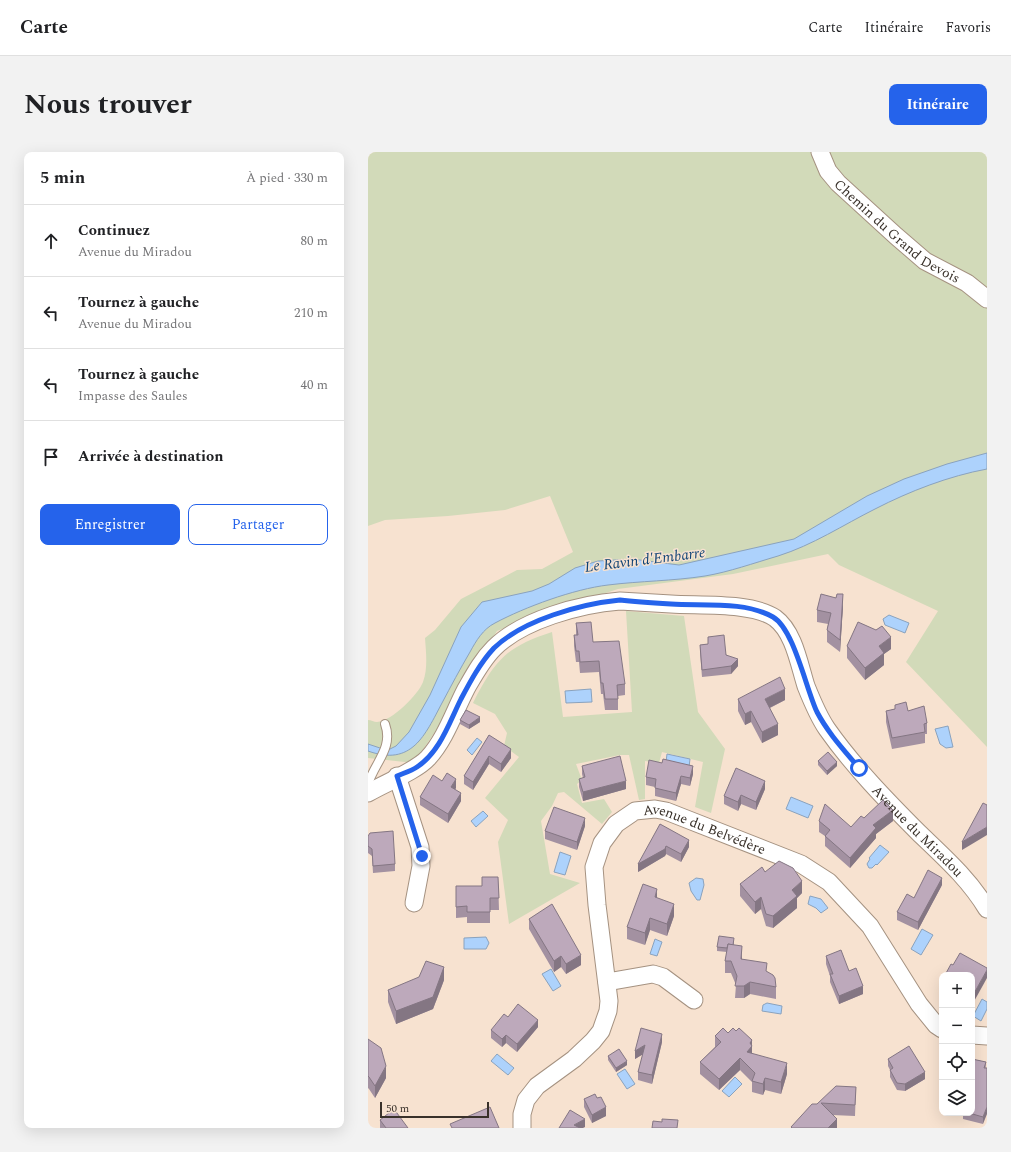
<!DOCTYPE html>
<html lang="fr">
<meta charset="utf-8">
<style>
:root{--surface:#fff;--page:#f2f2f2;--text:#202124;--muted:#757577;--line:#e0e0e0;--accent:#2563eb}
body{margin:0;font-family:Spectral,serif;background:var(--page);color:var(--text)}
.controls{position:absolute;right:12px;bottom:12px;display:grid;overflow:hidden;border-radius:8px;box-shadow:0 4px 16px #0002}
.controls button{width:36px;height:36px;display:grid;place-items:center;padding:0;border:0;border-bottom:1px solid var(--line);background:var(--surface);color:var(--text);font:20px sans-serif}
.scale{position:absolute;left:12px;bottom:10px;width:109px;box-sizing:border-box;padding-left:4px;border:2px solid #39312a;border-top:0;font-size:11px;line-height:14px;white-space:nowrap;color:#39312a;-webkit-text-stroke:3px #f7e2d0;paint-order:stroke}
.stop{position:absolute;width:12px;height:12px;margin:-9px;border:3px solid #2563eb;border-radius:50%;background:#fff}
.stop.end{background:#2563eb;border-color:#fff;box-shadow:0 1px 4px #0008}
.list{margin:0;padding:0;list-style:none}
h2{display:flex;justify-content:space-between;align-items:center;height:52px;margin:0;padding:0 16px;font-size:17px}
h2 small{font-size:13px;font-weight:400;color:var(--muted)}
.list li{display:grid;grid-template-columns:26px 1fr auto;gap:12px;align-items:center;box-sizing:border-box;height:72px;padding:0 16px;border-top:1px solid var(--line)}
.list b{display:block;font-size:15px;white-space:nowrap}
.list p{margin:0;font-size:13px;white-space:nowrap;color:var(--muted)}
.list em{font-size:13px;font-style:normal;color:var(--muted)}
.actions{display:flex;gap:8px;padding:12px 16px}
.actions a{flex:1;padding:9px 0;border:1px solid var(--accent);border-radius:8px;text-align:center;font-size:14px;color:var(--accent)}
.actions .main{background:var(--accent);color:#fff}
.icon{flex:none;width:22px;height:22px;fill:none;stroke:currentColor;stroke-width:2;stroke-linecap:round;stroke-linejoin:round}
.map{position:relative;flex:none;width:619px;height:976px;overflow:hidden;border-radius:8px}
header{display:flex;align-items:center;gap:24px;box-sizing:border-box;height:56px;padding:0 20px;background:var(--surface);border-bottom:1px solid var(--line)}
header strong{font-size:19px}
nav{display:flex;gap:22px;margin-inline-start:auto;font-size:14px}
.intro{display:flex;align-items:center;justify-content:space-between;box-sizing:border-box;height:96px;padding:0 24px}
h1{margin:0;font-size:28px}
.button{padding:10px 18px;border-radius:8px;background:var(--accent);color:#fff;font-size:14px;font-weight:700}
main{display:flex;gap:24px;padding:0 24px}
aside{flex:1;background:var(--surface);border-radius:8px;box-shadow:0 4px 16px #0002}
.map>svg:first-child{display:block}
.green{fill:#d2dab9}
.water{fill:#add2fc;stroke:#8aa2bd}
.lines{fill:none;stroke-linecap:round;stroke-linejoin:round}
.service-casing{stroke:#a59281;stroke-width:10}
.minor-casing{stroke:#a59281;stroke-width:19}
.service{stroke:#fff;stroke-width:8}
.minor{stroke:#fff;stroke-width:17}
.wall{fill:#a391a1}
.shaded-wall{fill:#847683}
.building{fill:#bda9bb;stroke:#847683}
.route{stroke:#2563eb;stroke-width:5}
.labels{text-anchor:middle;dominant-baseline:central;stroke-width:3;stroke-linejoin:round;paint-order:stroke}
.street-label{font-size:14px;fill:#39312a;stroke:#f7e2d0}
.water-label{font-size:15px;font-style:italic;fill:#0e4275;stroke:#f7e2d0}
</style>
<header>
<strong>Carte</strong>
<nav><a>Carte</a><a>Itinéraire</a><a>Favoris</a></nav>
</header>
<div class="intro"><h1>Nous trouver</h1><a class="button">Itinéraire</a></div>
<main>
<aside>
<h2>5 min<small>À pied · 330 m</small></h2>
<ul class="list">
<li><svg class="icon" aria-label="ahead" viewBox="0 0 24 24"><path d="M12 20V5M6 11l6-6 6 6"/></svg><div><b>Continuez</b><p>Avenue du Miradou</p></div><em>80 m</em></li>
<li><svg class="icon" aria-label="left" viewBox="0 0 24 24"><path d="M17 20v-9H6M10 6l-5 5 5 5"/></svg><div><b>Tournez à gauche</b><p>Avenue du Miradou</p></div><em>210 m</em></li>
<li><svg class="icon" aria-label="left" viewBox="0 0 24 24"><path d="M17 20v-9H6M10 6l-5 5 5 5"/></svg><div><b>Tournez à gauche</b><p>Impasse des Saules</p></div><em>40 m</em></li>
<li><svg class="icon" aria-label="arrive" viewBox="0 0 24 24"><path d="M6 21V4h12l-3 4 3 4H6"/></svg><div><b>Arrivée à destination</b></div></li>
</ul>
<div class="actions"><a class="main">Enregistrer</a><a>Partager</a></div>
</aside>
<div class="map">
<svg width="619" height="976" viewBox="0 0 619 976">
<rect width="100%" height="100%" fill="#f7e2d0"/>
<g class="green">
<path d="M 0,0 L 619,0 L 619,595 L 538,510 L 570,459 L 471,413 L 460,402 L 365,422 L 250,437 L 174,462 L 129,479 L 77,565 L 46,611 L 0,606 L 0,568 C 3,568 6,570 9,570 C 24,569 50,543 55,530 C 60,516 58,501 57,486 L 67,478 L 93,447 L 149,418 L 174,417 L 205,400 L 182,344 L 137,358 L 80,364 L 17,368 L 0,374 Z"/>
<path d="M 258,459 L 316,464 L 330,560 L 357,597 L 343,661 L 327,655 L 335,610 L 294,600 L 291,611 L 277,609 L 277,647 L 271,648 L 261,603 L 252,603 L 208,612 L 214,628 L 209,632 L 214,651 L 236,647 L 244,660 L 234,672 L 196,640 L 190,641 L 184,654 L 173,669 L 182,722 L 212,731 L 141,772 L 130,690 L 140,668 L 117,646 L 151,605 L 136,594 L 139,581 L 127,562 L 105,551 C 127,508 138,495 184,480 L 195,565 L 264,560 Z"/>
</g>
<g class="water">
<path d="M 619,301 L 619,317 C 581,324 542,339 507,357 C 475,373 445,393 410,404 C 386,411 361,420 337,424 C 305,429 272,429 240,433 C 206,437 157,455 127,471 C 115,477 108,489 102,500 C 92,517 83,534 74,551 C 57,583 44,615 0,599 L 0,592 L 15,597 L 22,597 L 28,594 L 41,580 L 62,543 L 93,475 L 114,450 L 164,439 L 181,432 L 207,416 L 230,409 L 264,407 L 311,413 L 426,387 L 499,344 L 536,327 L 579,312 Z"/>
<polygon points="521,463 541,471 537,481 517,473 515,467"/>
<polygon points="223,537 224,550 198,551 197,539"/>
<polygon points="580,574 585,595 578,596 572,592 567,577"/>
<polygon points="109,586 114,590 104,603 99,598"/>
<polygon points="299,602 322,607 321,615 298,610"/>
<polygon points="423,645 445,654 440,666 418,657"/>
<polygon points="115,659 120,664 108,675 103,669"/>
<polygon points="512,693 521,700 509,713 508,712 504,716 501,716 499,712 502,707 501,706"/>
<polygon points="192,700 203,704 197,723 186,720"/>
<polygon points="328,726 335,727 336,733 332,748 329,748 323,739 321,731"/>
<polygon points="442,744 453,747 460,756 453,761 448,756 440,752"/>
<polygon points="554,777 565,783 553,803 543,797"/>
<polygon points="118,785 121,791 118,797 96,797 96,786"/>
<polygon points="287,787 294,790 289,804 282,802"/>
<polygon points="183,817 193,834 185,839 174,822"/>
<polygon points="614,847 619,850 619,857 613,869 605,864"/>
<polygon points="399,851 414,854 413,862 394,859 395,853"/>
<polygon points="129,902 146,916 140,923 123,909"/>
<polygon points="257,917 267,932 259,937 249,922"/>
<polygon points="367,925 374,932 361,945 354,939"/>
</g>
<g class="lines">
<defs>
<path id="service" d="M 0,633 C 5,612 26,597 17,572"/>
<g id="minor">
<path id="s1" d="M 452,0 L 460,19 L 470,31 L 528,84 L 557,109 L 599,131 L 619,147"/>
<polyline points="29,624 52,695 53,714 46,751"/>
<path id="s2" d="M 0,641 C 17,631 48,619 60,606 C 78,586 86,560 98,537 C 106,523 114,508 126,496 C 154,468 212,452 252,449 C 269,450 286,451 303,452 C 331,454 384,450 407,466 C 426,480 431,512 438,534 C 444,549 450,564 459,577 C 485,614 519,649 551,681 C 576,705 601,727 619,757"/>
<polyline points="239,830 285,822 295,825 326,848"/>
<polyline points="604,883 619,884"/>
<path id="s3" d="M 154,976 L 154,962 L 158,948 L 169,934 L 206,907 L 225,889 L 233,879 L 240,859 L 241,849 L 229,753 L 226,715 L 234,691 L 248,672 L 267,659 L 287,657 L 298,659 L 433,712 L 461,730 L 502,774 L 551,852 L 568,873 L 574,877"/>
</g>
</defs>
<use href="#service" class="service-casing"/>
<use href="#minor" class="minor-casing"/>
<use href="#service" class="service"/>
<use href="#minor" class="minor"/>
</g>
<g class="wall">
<polygon points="475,454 472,500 459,490 459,478 460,472 449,470 449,458"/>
<polygon points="208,471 225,490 257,532 257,543 250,544 250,558 237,558 235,542 233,542 231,520 212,521 211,510 208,510 206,494 206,483 208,483"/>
<polygon points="340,485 370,514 363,522 334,525 332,500 332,493 340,492"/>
<polygon points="479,494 523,497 516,502 516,513 497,528 479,506"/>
<polygon points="370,547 417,548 402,556 410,583 394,591 383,570 377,573 370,559"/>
<polygon points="527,553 540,559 559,571 559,582 557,582 557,591 524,597 518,570 518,559 527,557"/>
<polygon points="92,568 112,570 101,577 92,572"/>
<polygon points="121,583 143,606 133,620 121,612 105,638 96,632 96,624"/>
<polygon points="450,609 469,614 459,623 450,613"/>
<polygon points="214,614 258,637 215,649 211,635 211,627 215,626 214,622"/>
<polygon points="325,622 322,634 313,632 308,649 287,644 287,635 278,633 278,625"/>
<polygon points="74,629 88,636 87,637 93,649 80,671 52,653 52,645"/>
<polygon points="397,637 388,658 373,652 370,659 356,652 356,644"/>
<polygon points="496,666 525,669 508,682 508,686 482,716 457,694 457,684 451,680 451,669 483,675"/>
<polygon points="292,672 321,695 313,710 298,702 297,704 270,720"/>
<polygon points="217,674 209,698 177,687 177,679"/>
<polygon points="0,684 27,712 27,719 5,721 4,704 0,701"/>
<polygon points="397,720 434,741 429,746 429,756 405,776 398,774 393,757 387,762 372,744 372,732"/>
<polygon points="130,725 131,758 122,758 122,771 99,771 99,765 88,766 88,734 114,734"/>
<polygon points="574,733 550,778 529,768 529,760 546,746"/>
<polygon points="289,746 306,764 299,784 282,778 277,793 259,787 259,775"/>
<polygon points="161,767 213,813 198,822 193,815 186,820 161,777"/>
<polygon points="366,790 366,793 374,807 399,820 408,835 408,847 382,842 376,846 367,846 368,833 363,821 357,821 357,809 359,800 349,799 349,795"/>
<polygon points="458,804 481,819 495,842 471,852 462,830 462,824 458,812"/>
<polygon points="76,828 65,857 28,872 20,850 20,838"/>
<polygon points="140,865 170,875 149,900 138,891 134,895 123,886 123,878"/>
<polygon points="368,879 384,888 384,902 419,922 413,942 397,938 395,943 384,940 384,930 372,918 351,938 332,922 332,910 347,895 347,884"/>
<polygon points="0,887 18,926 7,946 1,937 0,936"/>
<polygon points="294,890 284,932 270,928 270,920 275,902 267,907 267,899"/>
<polygon points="240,904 259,913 248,920 240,908"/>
<polygon points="520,907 557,927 537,939 529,938 522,925 522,918 520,914"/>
<polygon points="604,907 618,910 615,972 595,967 595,961 604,961"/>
<polygon points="488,935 487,964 464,963 469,976 423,976 423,975 449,952"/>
<polygon points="216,947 238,964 224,971 216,955"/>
<polygon points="12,968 40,976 12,976"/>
</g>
<g class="shaded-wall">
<polygon points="475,442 475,454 472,500 472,488"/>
<polygon points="523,485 523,497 516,502 516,513 497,528 497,516 511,494"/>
<polygon points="370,507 370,514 363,522 363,514"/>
<polygon points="417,537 417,548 397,558 397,547"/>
<polygon points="383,559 383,570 377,573 377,562"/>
<polygon points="112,565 112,570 101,577 101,573"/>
<polygon points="410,572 410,583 394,591 394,580"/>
<polygon points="143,597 143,606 133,620 133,612"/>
<polygon points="121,604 121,612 105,638 105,630"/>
<polygon points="469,610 469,614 459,623 459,619"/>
<polygon points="325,614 325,622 322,634 322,626"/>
<polygon points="313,624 313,632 308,649 308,641"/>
<polygon points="88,627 88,636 83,643 83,635"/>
<polygon points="258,629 258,637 215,649 215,640"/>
<polygon points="397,629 397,637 388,658 388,650"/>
<polygon points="93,641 93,649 80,671 80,662"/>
<polygon points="373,643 373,652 370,659 370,650"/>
<polygon points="525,658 525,669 508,682 508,686 482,716 482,706 505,673"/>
<polygon points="217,666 217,674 209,698 209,690"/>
<polygon points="619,675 619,683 594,698 594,690"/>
<polygon points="321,688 321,695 313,710 313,702"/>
<polygon points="298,694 298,702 297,704 270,720 270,712"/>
<polygon points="574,726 574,733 550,778 550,770"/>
<polygon points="434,729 434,741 429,746 429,756 405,776 405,764 424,738"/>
<polygon points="289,737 289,749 287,745"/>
<polygon points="393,745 393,757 387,762 387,750"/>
<polygon points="306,752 306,764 299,784 299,772"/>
<polygon points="282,766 282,778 277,793 277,781"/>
<polygon points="374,794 374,806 373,819 373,807"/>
<polygon points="213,803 213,813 198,822 198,812"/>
<polygon points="193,804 193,815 186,820 186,809"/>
<polygon points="76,815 76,828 65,857 28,872 28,859"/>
<polygon points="619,818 619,826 604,853 604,845"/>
<polygon points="382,830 382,842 376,846 376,834"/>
<polygon points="495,834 495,842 471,852 471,844"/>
<polygon points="170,868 170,875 149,900 149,892"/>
<polygon points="294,882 294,890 284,932 284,923"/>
<polygon points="138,883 138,891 134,895 134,887"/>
<polygon points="384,888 384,905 379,900 382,891"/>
<polygon points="277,893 277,901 267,907 267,899"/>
<polygon points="372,906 372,918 351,938 351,927"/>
<polygon points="259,909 259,913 248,920 248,916"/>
<polygon points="419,911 419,922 413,942 413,930"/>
<polygon points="18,914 18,926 7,946 7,934"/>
<polygon points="557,920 557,927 537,939 537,932"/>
<polygon points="397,926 397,938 395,943 395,932"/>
<polygon points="238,955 238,964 224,971 224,963"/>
<polygon points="619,955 619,962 615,972 615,965"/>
<polygon points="217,967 217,975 215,976 206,976 206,973"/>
<polygon points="469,967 469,976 460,976"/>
</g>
<g class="building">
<polygon points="453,442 468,446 469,442 475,442 472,488 459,478 463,461 449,458"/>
<polygon points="223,470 225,490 251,489 257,532 249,533 250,547 237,547 235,531 233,531 231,509 212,510 211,499 208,499 206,483 210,483 208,471"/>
<polygon points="490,470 508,478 514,474 523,485 511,494 516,501 497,516 479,494"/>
<polygon points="356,483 358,503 370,507 363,514 334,518 332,493 340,492 340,485"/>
<polygon points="412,525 417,537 397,547 410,572 394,580 383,559 377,562 370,547"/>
<polygon points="538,550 540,559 556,554 559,571 556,572 557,580 524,586 518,559 527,557 527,553"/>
<polygon points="98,558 112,565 101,573 92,568"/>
<polygon points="121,583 143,597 133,612 121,604 105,630 96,624"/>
<polygon points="460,600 469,610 459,619 450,609"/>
<polygon points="252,604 258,629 215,640 211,627 217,625 214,614"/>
<polygon points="295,607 325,614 322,626 313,624 308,641 287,636 288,627 278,625 281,608 294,611"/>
<polygon points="368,616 397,629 388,650 373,643 370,650 356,644"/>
<polygon points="79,621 88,627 83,635 93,641 80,662 52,645 65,623 74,629"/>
<polygon points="515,648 525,658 505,673 508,676 482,706 457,684 462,678 451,669 457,652 483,675 493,664 496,666"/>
<polygon points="615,651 619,653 619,675 594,690"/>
<polygon points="186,655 217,666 209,690 177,679"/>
<polygon points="292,672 321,688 313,702 298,694 297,697 270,712"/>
<polygon points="25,679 27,712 5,714 4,697 0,694 0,684 2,681"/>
<polygon points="411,709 425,716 434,729 424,738 429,744 405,764 398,762 393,745 387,750 372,732 394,715 397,720"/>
<polygon points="560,718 574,726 550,770 529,760 539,742 546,746"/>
<polygon points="114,725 130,725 131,746 122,746 122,760 99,760 99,754 88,755 88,734 114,734"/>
<polygon points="275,732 289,737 287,745 306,752 299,772 282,766 277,781 259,775"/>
<polygon points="184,752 213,803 198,812 193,804 186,809 161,767"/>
<polygon points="351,784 366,786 365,793 360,792 359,796 349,795"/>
<polygon points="360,792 374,794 373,807 399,811 398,819 405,823 407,826 408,835 382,830 376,834 367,834 369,824 363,809 357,809"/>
<polygon points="473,798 481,819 488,816 495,834 471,844 462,822 465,822 458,804"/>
<polygon points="592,801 619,816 619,818 604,845 604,823 577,823 583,812 585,813"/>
<polygon points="58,809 76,815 65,845 28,859 20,838 51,825"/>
<polygon points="150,852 170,868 149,892 138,883 134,887 123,878 136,862 140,865"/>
<polygon points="273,876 294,882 284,923 270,920 277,893 267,899"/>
<polygon points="355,876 360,881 365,876 368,879 371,876 384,888 382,891 384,894 379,900 419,911 413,930 397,926 395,932 384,929 387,921 372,906 351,927 332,910 353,890 347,884"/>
<polygon points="0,887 13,896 18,914 7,934 1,925 0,924"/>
<polygon points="541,894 557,920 537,932 529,931 522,918 525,916 520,907"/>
<polygon points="251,897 259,909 248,916 240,904"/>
<polygon points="604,907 618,910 616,916 619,916 619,955 615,965 601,961 604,961"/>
<polygon points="468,934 488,935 487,953 453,951 469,967 460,976 424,976 423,975 444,952 449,952"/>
<polygon points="227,942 229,946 233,945 238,955 224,963 216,947"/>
<polygon points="122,955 131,976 84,976 82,972"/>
<polygon points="26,957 40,976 18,976 12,968"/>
<polygon points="202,958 217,967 206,973 212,976 191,976"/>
<polygon points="294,967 310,968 309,976 284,976 285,969 294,970"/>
</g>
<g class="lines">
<path class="route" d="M 54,704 L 29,624 C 36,621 43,619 49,615 C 72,600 81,571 93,547 C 102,530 112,511 126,496 C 155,468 212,452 252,448 C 269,450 286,451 303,452 C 335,454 377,449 405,465 C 426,477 438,537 449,560 C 460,581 476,598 491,616"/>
</g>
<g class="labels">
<g class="street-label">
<text stroke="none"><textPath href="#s1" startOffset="113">Chemin du Grand Devois</textPath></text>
<text stroke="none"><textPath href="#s2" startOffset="753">Avenue du Miradou</textPath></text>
<text stroke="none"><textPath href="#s3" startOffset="442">Avenue du Belvédère</textPath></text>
</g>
<g class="water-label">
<text transform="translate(277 408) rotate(-7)">Le Ravin d'Embarre</text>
</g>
</g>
</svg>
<div class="controls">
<button>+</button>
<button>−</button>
<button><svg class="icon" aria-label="locate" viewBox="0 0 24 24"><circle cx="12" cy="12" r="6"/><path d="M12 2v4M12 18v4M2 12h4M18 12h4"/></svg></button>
<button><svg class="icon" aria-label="layers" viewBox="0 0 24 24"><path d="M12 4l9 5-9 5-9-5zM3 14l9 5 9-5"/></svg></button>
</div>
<div class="scale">50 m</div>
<div class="stop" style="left:491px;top:616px"></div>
<div class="stop end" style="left:54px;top:704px"></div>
</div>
</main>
